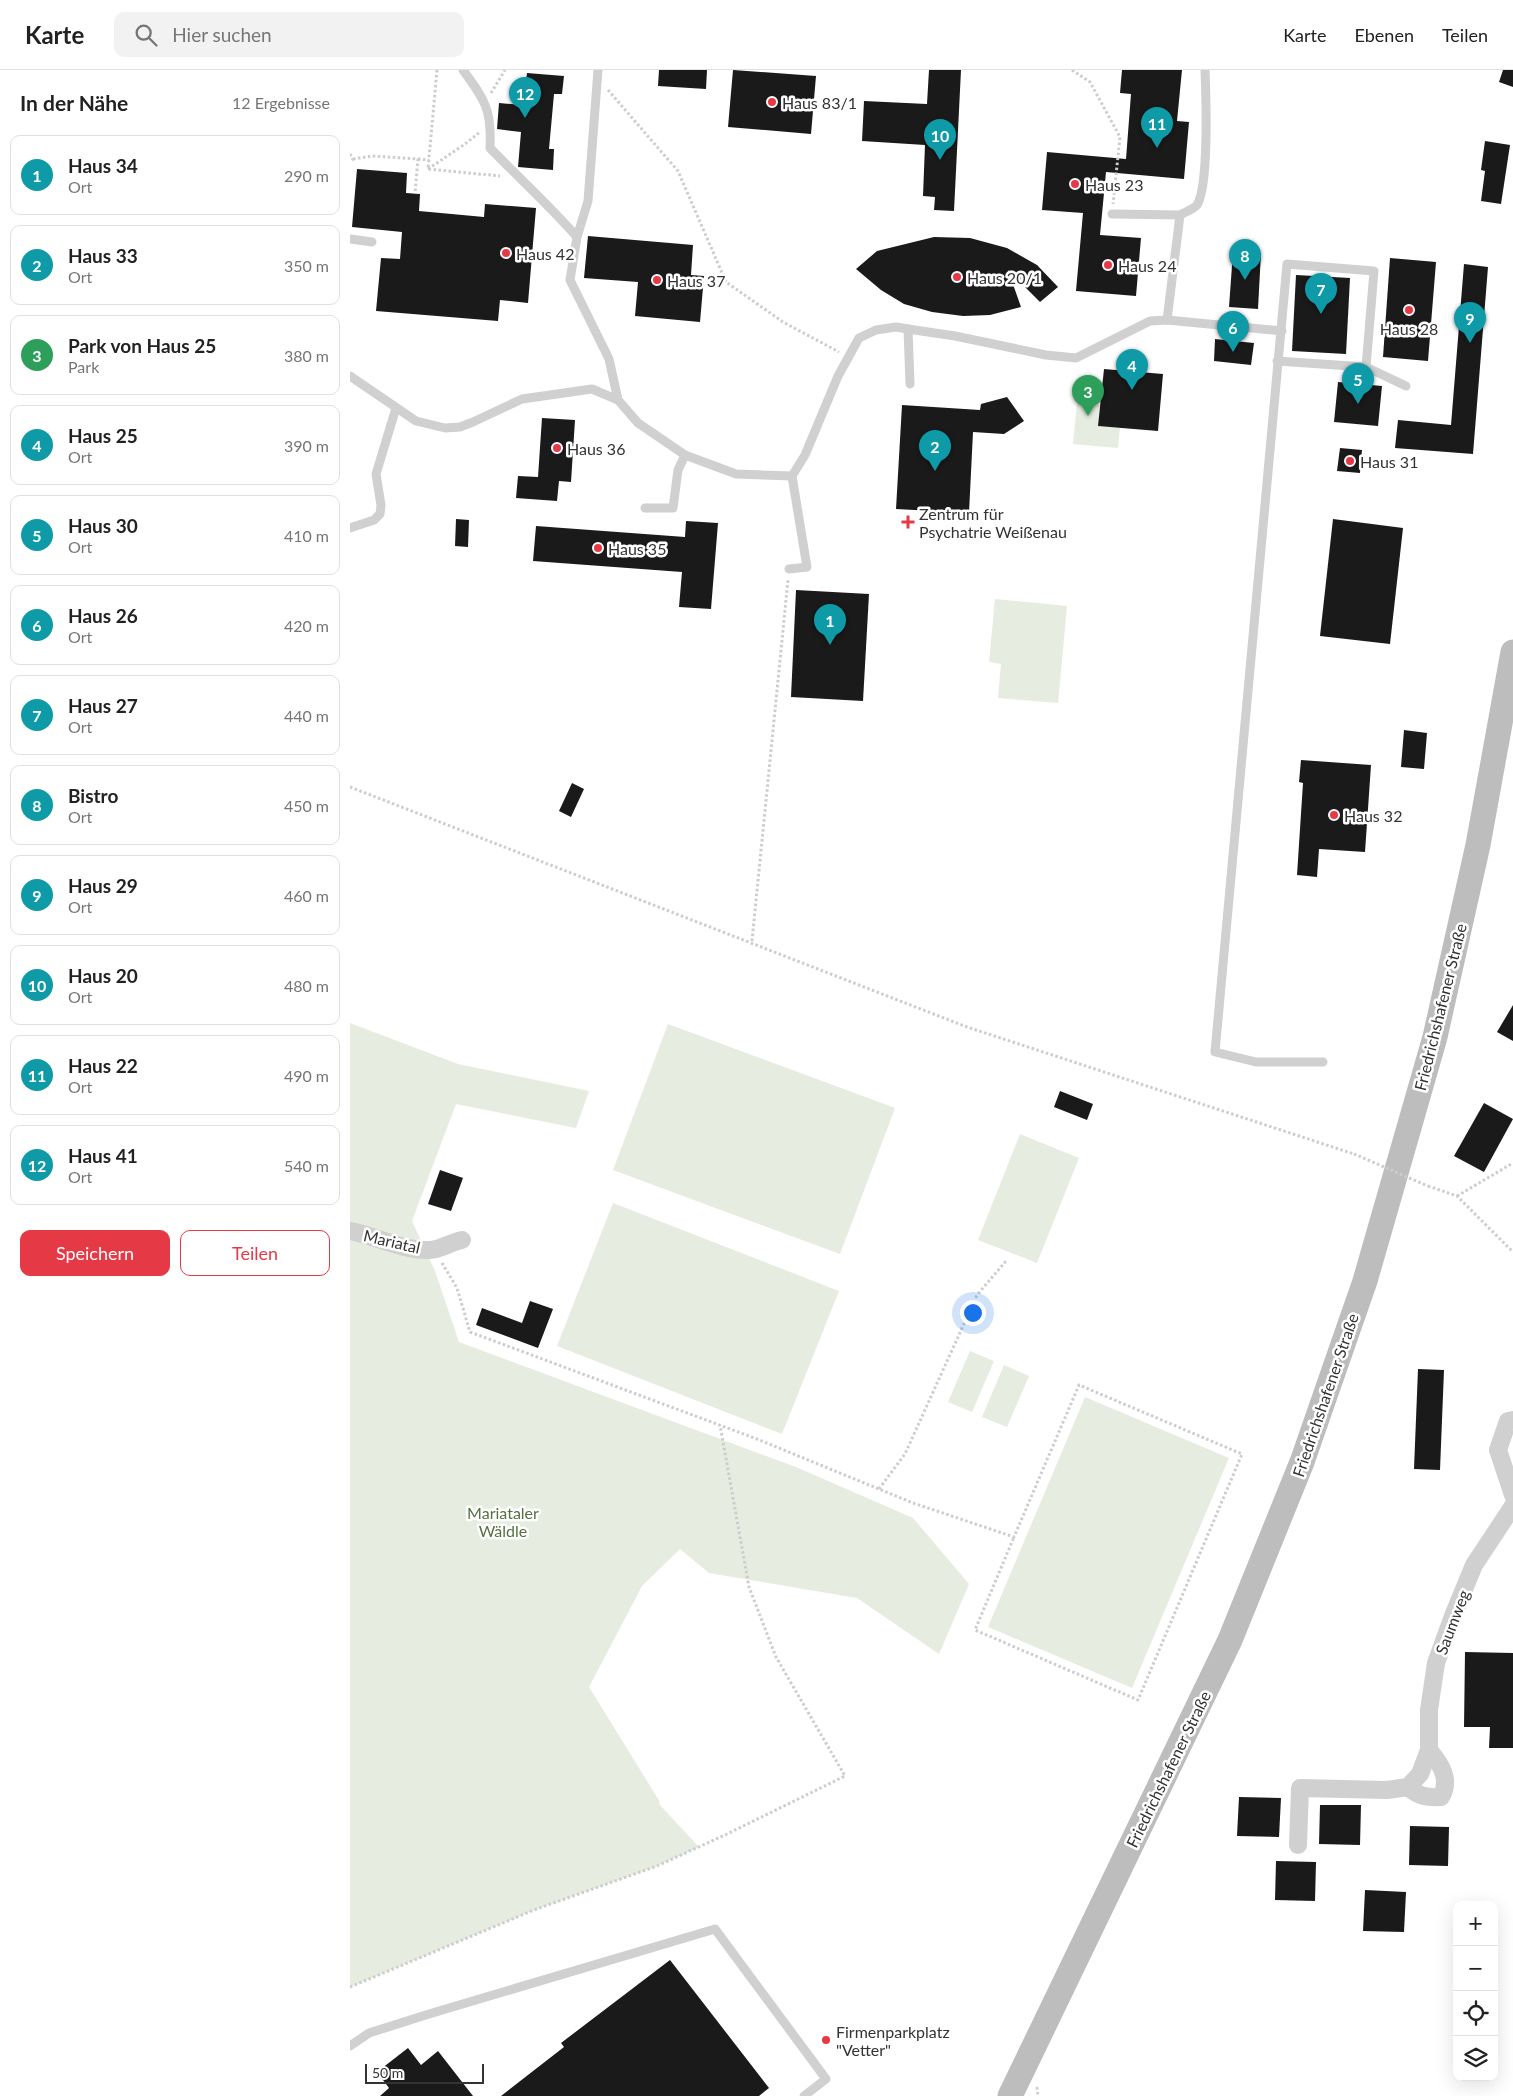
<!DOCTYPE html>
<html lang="de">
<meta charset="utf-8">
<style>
:root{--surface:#fff;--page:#f2f2f2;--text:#222;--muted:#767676;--line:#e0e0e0;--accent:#e63946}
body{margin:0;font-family:Lato,sans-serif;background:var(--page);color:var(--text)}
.controls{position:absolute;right:15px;bottom:15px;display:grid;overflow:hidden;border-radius:10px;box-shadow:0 5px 20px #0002}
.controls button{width:45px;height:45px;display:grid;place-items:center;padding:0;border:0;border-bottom:1px solid var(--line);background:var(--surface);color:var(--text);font:25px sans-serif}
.scale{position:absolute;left:15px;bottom:12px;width:119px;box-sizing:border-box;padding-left:5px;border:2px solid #333;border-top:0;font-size:14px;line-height:18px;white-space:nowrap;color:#333;-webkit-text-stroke:4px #fff;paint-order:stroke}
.you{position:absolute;left:622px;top:1242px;width:18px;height:18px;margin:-12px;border:4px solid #fff;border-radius:50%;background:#1a73e8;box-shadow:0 0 0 8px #1a73e833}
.badge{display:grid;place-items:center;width:32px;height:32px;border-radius:50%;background:var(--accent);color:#fff;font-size:16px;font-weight:700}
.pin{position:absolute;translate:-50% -41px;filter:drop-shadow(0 1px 2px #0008)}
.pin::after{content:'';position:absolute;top:26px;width:18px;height:15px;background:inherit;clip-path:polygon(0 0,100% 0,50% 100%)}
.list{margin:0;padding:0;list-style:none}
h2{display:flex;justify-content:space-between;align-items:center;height:65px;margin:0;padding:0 20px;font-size:21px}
h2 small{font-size:16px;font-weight:400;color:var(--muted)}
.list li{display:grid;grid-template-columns:32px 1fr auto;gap:15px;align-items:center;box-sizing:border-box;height:80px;margin:0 10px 10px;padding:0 10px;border:1px solid var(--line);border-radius:10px}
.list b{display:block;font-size:19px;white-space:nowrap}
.list p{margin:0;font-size:16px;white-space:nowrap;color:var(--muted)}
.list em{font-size:16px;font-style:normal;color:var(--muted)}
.actions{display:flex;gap:10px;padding:15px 20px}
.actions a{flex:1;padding:11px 0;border:1px solid var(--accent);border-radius:10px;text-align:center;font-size:18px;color:var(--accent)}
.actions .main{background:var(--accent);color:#fff}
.icon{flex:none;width:28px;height:28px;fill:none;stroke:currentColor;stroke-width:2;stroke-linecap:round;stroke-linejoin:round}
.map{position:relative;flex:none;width:1163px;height:2026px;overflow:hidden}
header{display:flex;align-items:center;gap:30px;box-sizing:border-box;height:70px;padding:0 25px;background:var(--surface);border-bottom:1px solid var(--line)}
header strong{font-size:24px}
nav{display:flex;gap:28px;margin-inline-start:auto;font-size:18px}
.search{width:350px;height:45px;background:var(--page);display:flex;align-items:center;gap:12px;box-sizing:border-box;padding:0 18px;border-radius:10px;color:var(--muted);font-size:19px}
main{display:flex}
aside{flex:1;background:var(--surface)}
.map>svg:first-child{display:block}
.green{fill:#e6ecdf}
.building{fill:#1a1a1a}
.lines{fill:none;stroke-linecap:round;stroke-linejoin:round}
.path{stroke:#cdcdcd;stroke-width:3;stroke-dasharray:2.5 2.5;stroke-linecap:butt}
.service{stroke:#d0d0d0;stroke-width:9}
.minor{stroke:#d0d0d0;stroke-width:18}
.secondary{stroke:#bdbdbd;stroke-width:25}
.path-bridge{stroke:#cdcdcd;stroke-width:3;stroke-dasharray:2.5 2.5;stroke-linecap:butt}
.poi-dot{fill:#e63946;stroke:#fff;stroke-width:2}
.labels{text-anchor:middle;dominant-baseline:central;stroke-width:5;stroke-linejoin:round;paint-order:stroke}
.poi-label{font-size:16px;fill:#333;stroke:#fff;text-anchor:start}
.street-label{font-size:16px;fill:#333;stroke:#fff}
.park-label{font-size:16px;fill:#56703f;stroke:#fff}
</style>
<header>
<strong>Karte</strong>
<div class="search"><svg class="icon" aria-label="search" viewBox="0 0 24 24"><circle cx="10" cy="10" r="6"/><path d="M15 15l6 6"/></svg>Hier suchen</div>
<nav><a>Karte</a><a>Ebenen</a><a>Teilen</a></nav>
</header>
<main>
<aside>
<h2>In der Nähe<small>12 Ergebnisse</small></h2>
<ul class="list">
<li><span class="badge" style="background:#0f9aa8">1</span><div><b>Haus 34</b><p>Ort</p></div><em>290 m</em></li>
<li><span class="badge" style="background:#0f9aa8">2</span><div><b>Haus 33</b><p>Ort</p></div><em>350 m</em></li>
<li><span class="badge" style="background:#2e9e5b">3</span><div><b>Park von Haus 25</b><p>Park</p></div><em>380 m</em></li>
<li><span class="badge" style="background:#0f9aa8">4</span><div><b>Haus 25</b><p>Ort</p></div><em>390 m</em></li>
<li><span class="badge" style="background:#0f9aa8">5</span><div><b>Haus 30</b><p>Ort</p></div><em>410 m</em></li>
<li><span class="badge" style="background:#0f9aa8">6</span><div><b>Haus 26</b><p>Ort</p></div><em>420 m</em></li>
<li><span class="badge" style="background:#0f9aa8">7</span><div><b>Haus 27</b><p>Ort</p></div><em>440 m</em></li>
<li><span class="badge" style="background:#0f9aa8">8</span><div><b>Bistro</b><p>Ort</p></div><em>450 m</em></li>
<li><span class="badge" style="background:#0f9aa8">9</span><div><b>Haus 29</b><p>Ort</p></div><em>460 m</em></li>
<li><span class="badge" style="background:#0f9aa8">10</span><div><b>Haus 20</b><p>Ort</p></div><em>480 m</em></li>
<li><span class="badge" style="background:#0f9aa8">11</span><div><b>Haus 22</b><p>Ort</p></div><em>490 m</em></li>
<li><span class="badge" style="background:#0f9aa8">12</span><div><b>Haus 41</b><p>Ort</p></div><em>540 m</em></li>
</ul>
<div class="actions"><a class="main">Speichern</a><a>Teilen</a></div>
</aside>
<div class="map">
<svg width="1163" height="2026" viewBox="0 0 1163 2026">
<rect width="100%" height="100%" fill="#fff"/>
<g class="green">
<polygon points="727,333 750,335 749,356 770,358 768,378 723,374"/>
<polygon points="645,529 717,536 708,633 648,628 651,594 639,592"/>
<polygon points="0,953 108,994 239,1021 226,1058 106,1034 62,1151 85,1201 109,1272 446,1397 563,1448 619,1514 589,1584 507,1528 359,1503 330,1479 292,1516 239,1617 310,1732 309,1734 349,1777 307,1796 184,1840 0,1917"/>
<polygon points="318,954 545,1038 490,1184 263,1100"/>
<polygon points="670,1064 729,1088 687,1193 628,1170"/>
<polygon points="263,1133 489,1221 432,1364 207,1276"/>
<polygon points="620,1281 644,1291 622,1342 598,1332"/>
<polygon points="654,1295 679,1306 657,1357 632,1347"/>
<polygon points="735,1327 879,1388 782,1618 638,1557"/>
</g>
<g class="building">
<polygon points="309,0 357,0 356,19 308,16"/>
<polygon points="383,0 466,6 461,64 378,57"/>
<polygon points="579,0 611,0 604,141 584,140 585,127 573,126 575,75 512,71 514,31 577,34"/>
<polygon points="772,0 832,0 827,51 839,52 834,109 756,102 750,165 791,168 786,226 726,221 733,143 692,140 697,82 776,89 781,24 770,23"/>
<polygon points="1153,0 1163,0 1163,17 1149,12"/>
<polygon points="177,3 214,6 212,24 204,24 199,79 204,79 203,100 168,97 171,62 147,59 149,33 173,35"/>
<polygon points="1135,71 1160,75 1151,134 1131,131 1135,101 1131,100"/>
<polygon points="7,99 57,103 56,123 70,124 69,141 134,147 135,134 186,138 178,233 150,230 148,251 26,241 31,188 50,189 52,162 2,157"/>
<polygon points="238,166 343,175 341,205 354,206 350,252 285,246 288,212 234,208"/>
<polygon points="584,167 620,168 657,178 687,195 708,217 690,232 658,200 671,237 640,245 613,246 582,242 554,234 531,220 506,199 527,181"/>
<polygon points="883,182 911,183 908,239 879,237"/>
<polygon points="1040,188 1086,192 1078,291 1033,287"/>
<polygon points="1114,194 1138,197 1123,384 1045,378 1048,350 1101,355"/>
<polygon points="946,205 1000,208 996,284 942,281"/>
<polygon points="865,269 904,273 901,295 864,291"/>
<polygon points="754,299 813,304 808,361 748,356"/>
<polygon points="988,312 1032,316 1028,356 984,352"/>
<polygon points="657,327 674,351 654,364 623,362 619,443 546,439 552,335 630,340 631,334"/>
<polygon points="192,348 225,350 221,412 209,411 207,431 166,428 168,406 188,407"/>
<polygon points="990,378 1012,380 1010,403 987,401"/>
<polygon points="106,449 119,450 118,477 105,476"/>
<polygon points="983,449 1053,458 1040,574 970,566"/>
<polygon points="336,451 368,453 361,539 329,537 332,502 183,491 186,456 335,467"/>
<polygon points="446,520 519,524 513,631 441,627"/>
<polygon points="1054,660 1077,663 1074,699 1051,697"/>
<polygon points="951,690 1021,695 1015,782 969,779 967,807 947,805 953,713 949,712"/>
<polygon points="222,713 234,719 221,747 209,741"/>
<polygon points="1163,935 1163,971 1147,962"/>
<polygon points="710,1021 743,1034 737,1050 704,1037"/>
<polygon points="1134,1033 1163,1049 1134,1102 1104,1086"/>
<polygon points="90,1100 113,1108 101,1141 78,1134"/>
<polygon points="180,1231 203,1239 188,1278 126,1255 132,1238 172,1253"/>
<polygon points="1068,1299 1094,1300 1090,1400 1064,1399"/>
<polygon points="1115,1582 1163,1583 1163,1678 1139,1678 1140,1657 1114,1657"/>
<polygon points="889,1727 931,1728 929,1767 887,1766"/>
<polygon points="970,1735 1011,1735 1010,1775 969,1774"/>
<polygon points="1060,1756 1099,1757 1098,1796 1059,1795"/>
<polygon points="926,1791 966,1792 965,1831 925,1830"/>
<polygon points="1015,1820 1056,1822 1054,1862 1013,1861"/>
<polygon points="320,1890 419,2018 409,2026 151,2026 214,1977 211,1973"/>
<polygon points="58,1978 71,1995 88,1981 123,2026 30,2026 39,2018 27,2002"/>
</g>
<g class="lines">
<g class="path">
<polyline points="87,0 78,99 150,106"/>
<polyline points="722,0 740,12 770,67 763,134"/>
<polyline points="258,20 328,101 376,212 433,252 489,282"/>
<polyline points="141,23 155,0"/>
<polyline points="0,84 3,89 0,92"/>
<polyline points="3,89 22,86 68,89 65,124"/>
<polyline points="68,89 79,90"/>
<polyline points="78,99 115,74 130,62"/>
<polyline points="0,717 617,957 1004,1084"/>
<polyline points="402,871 438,510"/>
<polyline points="1078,1116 1107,1126 1163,1182"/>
<polyline points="1107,1126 1163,1093"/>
<polyline points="92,1193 107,1218 120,1262 407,1369 563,1433 664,1467 729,1315 892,1384 788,1630 625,1560 664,1467"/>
<polyline points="529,1419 555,1384 627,1225 656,1191"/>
<polyline points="0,1917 184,1840 307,1796 377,1764 495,1706 426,1587 399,1517 370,1355"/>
<polyline points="687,2017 688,2026"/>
</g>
<g class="service">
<path d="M 113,0 C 135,30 142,40 140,78 C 169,108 200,136 227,167 L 220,210 L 259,289 L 268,330"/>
<polyline points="762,144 830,145 817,250"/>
<path d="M 830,145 C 835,142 844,139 847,135 C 859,116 856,26 855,0"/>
<polyline points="227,167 238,131 248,0"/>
<polyline points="0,169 22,172"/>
<polyline points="927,291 1016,297 1056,316"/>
<polyline points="0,306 66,351 95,358 110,357 123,352 172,329 242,319 268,330 288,353 335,385 328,400 323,438 295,438"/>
<polyline points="560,314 558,259 605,266 696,285 726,288 800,251 817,250 932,261"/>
<polyline points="335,385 386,404 442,406"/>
<polyline points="0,458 24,450 30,444 31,435 26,404 46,338"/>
<polyline points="439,499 457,497 442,406 455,385 488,306 509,268 526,260 546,257 558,259"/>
<polyline points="973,992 906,992 865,982 937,194 1024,201 1016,297"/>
<polyline points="0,1976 19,1963 79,1944 365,1859 476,2009 454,2026"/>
</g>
<g class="minor">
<path d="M 0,1161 C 24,1165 62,1185 86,1179 C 94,1177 103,1172 112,1170"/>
<polyline points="1163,1350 1158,1351 1148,1380 1163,1425"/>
<path d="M 1058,1717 C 1068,1726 1077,1728 1091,1727 C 1101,1710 1091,1694 1079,1680"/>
<polyline points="948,1775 950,1718 1037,1720 1058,1717 1070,1704 1079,1680 1079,1640 1086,1593 1103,1546 1124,1495 1163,1436"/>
</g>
<polyline class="secondary" points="660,2026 880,1570 952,1392 1015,1211 1085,967 1128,775 1163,582"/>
<polyline class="path-bridge" points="1004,1084 1078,1116"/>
</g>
<g class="poi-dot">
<circle cx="422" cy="32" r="5"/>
<circle cx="725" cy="114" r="5"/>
<circle cx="156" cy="183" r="5"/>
<circle cx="758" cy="195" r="5"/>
<circle cx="607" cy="207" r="5"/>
<circle cx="307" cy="210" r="5"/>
<circle cx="1059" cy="240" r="5"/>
<circle cx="207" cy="378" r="5"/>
<circle cx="1000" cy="391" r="5"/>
<path d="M555.5 444.5h5v5h5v5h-5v5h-5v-5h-5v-5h5z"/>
<circle cx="248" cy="478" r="5"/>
<circle cx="984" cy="745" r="5"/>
<circle cx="476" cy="1970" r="5"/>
</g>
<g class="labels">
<g class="poi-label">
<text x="432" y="32">Haus 83/1</text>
<text x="735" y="114">Haus 23</text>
<text x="166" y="183">Haus 42</text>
<text x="768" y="195">Haus 24</text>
<text x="617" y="207">Haus 20/1</text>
<text x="317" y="210">Haus 37</text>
<text x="1059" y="258" text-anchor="middle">Haus 28</text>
<text x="217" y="378">Haus 36</text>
<text x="1010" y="391">Haus 31</text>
<text x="569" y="443">Zentrum für<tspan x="569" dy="18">Psychatrie Weißenau</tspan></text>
<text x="258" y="478">Haus 35</text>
<text x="994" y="745">Haus 32</text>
<text x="486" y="1961">Firmenparkplatz<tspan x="486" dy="18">"Vetter"</tspan></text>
</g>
<g class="street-label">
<text transform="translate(1090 937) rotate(-76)">Friedrichshafener Straße</text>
<text transform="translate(42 1171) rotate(13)">Mariatal</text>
<text transform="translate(975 1325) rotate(-71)">Friedrichshafener Straße</text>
<text transform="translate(1102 1552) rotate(-69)">Saumweg</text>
<text transform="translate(818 1699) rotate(-64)">Friedrichshafener Straße</text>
</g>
<g class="park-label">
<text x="153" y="1442">Mariataler<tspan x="153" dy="18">Wäldle</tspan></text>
</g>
</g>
</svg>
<div class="controls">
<button>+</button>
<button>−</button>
<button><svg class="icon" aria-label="locate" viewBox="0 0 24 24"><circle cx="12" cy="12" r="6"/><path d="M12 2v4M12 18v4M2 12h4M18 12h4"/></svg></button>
<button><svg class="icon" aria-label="layers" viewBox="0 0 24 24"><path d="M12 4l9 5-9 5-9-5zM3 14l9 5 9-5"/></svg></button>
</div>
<div class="scale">50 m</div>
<div class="you"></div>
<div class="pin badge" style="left:480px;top:575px;background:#0f9aa8">1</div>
<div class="pin badge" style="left:585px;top:401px;background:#0f9aa8">2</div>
<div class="pin badge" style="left:738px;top:346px;background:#2e9e5b">3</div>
<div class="pin badge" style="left:782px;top:320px;background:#0f9aa8">4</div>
<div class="pin badge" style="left:1008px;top:334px;background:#0f9aa8">5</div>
<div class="pin badge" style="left:883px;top:282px;background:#0f9aa8">6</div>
<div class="pin badge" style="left:971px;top:244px;background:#0f9aa8">7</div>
<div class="pin badge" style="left:895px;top:210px;background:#0f9aa8">8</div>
<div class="pin badge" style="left:1120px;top:273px;background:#0f9aa8">9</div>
<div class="pin badge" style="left:590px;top:90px;background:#0f9aa8">10</div>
<div class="pin badge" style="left:807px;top:78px;background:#0f9aa8">11</div>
<div class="pin badge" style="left:175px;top:48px;background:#0f9aa8">12</div>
</div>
</main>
